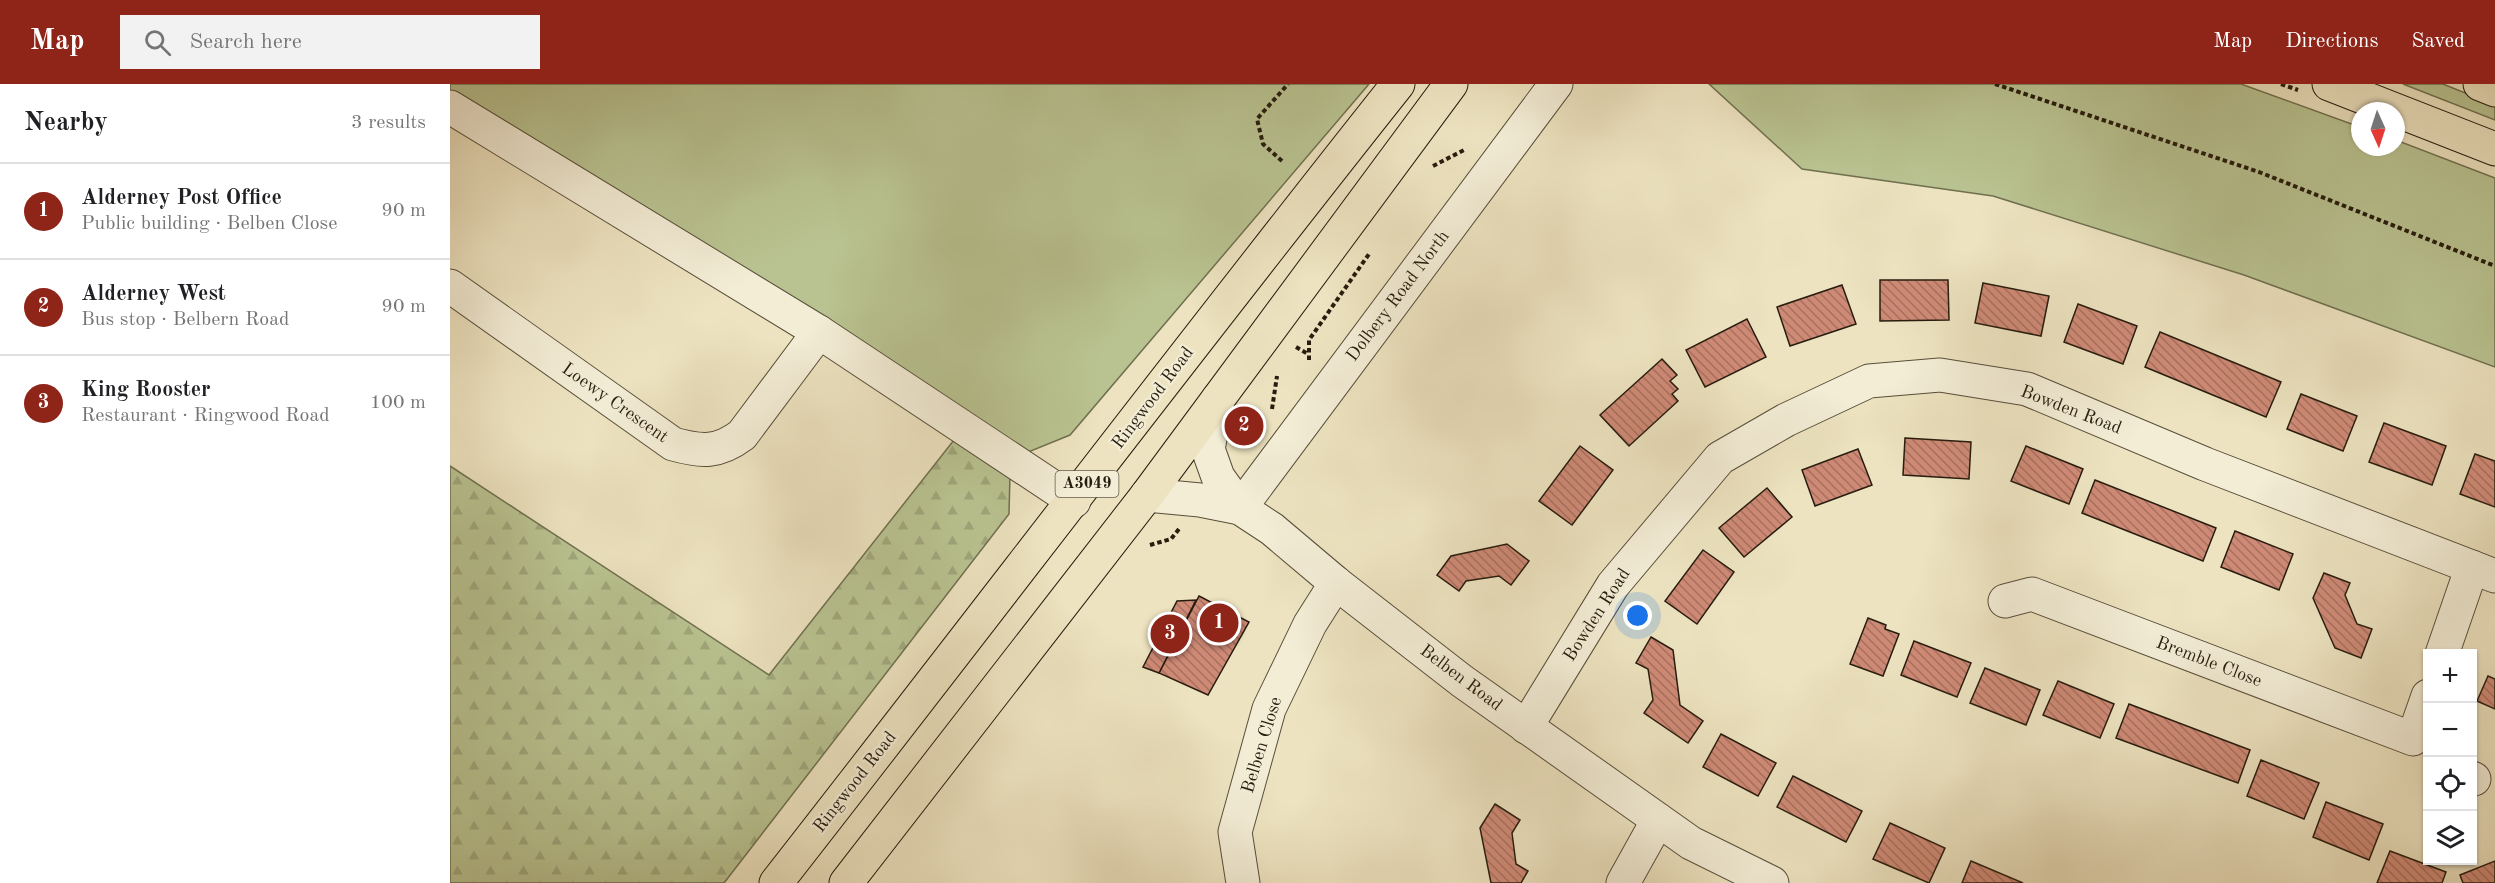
<!DOCTYPE html>
<meta charset="utf-8">
<style>
:root{--surface:#fff;--page:#f2f2f2;--text:#202124;--muted:#757577;--line:#e0e0e0;--accent:#8f2418}
body{margin:0;font-family:"Old Standard TT",serif;background:var(--page);color:var(--text)}
.controls{position:absolute;right:18px;bottom:18px;display:grid;overflow:hidden;border-radius:0px;box-shadow:0 2px 4px #0004}
.controls button{width:54px;height:54px;display:grid;place-items:center;padding:0;border:0;border-bottom:2px solid var(--line);background:var(--surface);color:var(--text);font:30px sans-serif}
.compass{position:absolute;left:1901px;top:18px;width:54px;height:54px;border-radius:50%;background:var(--surface);box-shadow:0 2px 4px #0004;rotate:177deg}
.you{position:absolute;left:1188px;top:532px;width:21px;height:21px;margin:-15px;border:4px solid #fff;border-radius:50%;background:#1a73e8;box-shadow:0 0 0 9px #1a73e833}
.badge{display:grid;place-items:center;width:39px;height:39px;border-radius:50%;background:var(--accent);color:#fff;font-size:20px;font-weight:700}
.pin{position:absolute;translate:-50% -50%;border:3px solid #fff;box-shadow:0 2px 6px #0006}
.list{margin:0;padding:0;list-style:none}
h2{display:flex;justify-content:space-between;align-items:center;height:78px;margin:0;padding:0 24px;font-size:26px}
h2 small{font-size:20px;font-weight:400;color:var(--muted)}
.list li{display:grid;grid-template-columns:39px 1fr auto;gap:18px;align-items:center;box-sizing:border-box;height:96px;padding:0 24px;border-top:2px solid var(--line)}
.list b{display:block;font-size:22px;white-space:nowrap}
.list p{margin:0;font-size:20px;white-space:nowrap;color:var(--muted)}
.list em{font-size:20px;font-style:normal;color:var(--muted)}
.icon{flex:none;width:33px;height:33px;fill:none;stroke:currentColor;stroke-width:2;stroke-linecap:round;stroke-linejoin:round}
.map{position:relative;flex:none;width:2045px;height:799px;overflow:hidden}
header{display:flex;align-items:center;gap:36px;box-sizing:border-box;height:84px;padding:0 30px;background:var(--accent);color:#fff}
header strong{font-size:28px}
nav{display:flex;gap:33px;margin-inline-start:auto;font-size:21px}
.search{width:420px;height:54px;background:var(--page);display:flex;align-items:center;gap:15px;box-sizing:border-box;padding:0 21px;border-radius:0px;color:var(--muted);font-size:22px}
main{display:flex}
aside{flex:1;background:var(--surface)}
.map>svg:first-child{display:block}
.grass{fill:#b9c391;stroke:#707050;stroke-width:1.5}
.forest{fill:url(#forest-firs);stroke:#707050;stroke-width:1.5}
.building{fill:url(#building-back-hatch);stroke:#271c0e;stroke-width:1.5}
.lines{fill:none;stroke-linecap:round;stroke-linejoin:round}
.minor-casing{stroke:#584e3a;stroke-width:35}
.highway-casing{stroke:#271c0e;stroke-width:35}
.path{stroke:#271c0e;stroke-width:4;stroke-dasharray:4.5 3;stroke-linecap:butt}
.minor{stroke:#f3edd6;stroke-width:33}
.highway{stroke:#ede3c0;stroke-width:33}
.labels{text-anchor:middle;dominant-baseline:central;stroke-width:4.5;stroke-linejoin:round;paint-order:stroke}
.shield{fill:#f3edd6;stroke:#645b4a;stroke-width:1.5}
.shield-label{font-size:16px;font-weight:bold;fill:#271c0e}
.street-label{font-size:18px;fill:#271c0e;stroke:#f3edd6}
</style>
<header>
<strong>Map</strong>
<div class="search"><svg class="icon" aria-label="search" viewBox="0 0 24 24"><circle cx="10" cy="10" r="6"/><path d="M15 15l6 6"/></svg>Search here</div>
<nav><a>Map</a><a>Directions</a><a>Saved</a></nav>
</header>
<main>
<aside>
<h2>Nearby<small>3 results</small></h2>
<ul class="list">
<li><span class="badge">1</span><div><b>Alderney Post Office</b><p>Public building · Belben Close</p></div><em>90 m</em></li>
<li><span class="badge">2</span><div><b>Alderney West</b><p>Bus stop · Belbern Road</p></div><em>90 m</em></li>
<li><span class="badge">3</span><div><b>King Rooster</b><p>Restaurant · Ringwood Road</p></div><em>100 m</em></li>
</ul>
</aside>
<div class="map">
<svg width="2045" height="799" viewBox="0 0 2045 799">
<defs>
<pattern id="forest-firs" width="22" height="20" patternUnits="userSpaceOnUse" patternTransform="scale(1.5)"><rect width="22" height="20" fill="#b9c391"/><path d="M5 1l3.5 6h-7zM16 11l3.5 6h-7z" fill="#9fa77c"/></pattern>
<pattern id="building-back-hatch" width="6" height="6" patternUnits="userSpaceOnUse" patternTransform="scale(1.5)"><rect width="6" height="6" fill="#cf8a76"/><path d="M-1 5l2 2M0 0l6 6M5-1l2 2" fill="none" stroke="#a8705f"/></pattern>
</defs>
<rect width="100%" height="100%" fill="#ede3c0"/>
<filter id="stains"><feTurbulence type="fractalNoise" baseFrequency=".00333" numOctaves="4"/><feColorMatrix values="0 0 0 0 .2 0 0 0 0 .09 0 0 0 0 .02 0 0 0 .5 -.17"/></filter>
<radialGradient id="worn" r=".72"><stop offset=".6" stop-color="#630" stop-opacity="0"/><stop offset="1" stop-color="#630" stop-opacity=".3"/></radialGradient>
<g class="grass">
<polygon points="0,0 919,0 620,351 561,375 0,23"/>
<polygon points="1259,0 1791,0 1910,43 1910,63 1946,63 1946,56 2045,94 2045,283 1794,191 1543,112 1352,85"/>
<polygon points="1953,0 1993,0 2045,21 2045,36"/>
</g>
<polygon class="forest" points="504,356 560,390 559,430 274,799 0,799 0,382 319,591"/>
<g class="building">
<polygon points="1430,196 1498,196 1499,236 1430,237"/>
<polygon points="1533,199 1599,212 1591,252 1525,239"/>
<polygon points="1392,201 1406,240 1340,262 1327,223"/>
<polygon points="1628,220 1687,242 1673,280 1614,258"/>
<polygon points="1297,235 1316,273 1255,303 1236,266"/>
<polygon points="1710,248 1831,298 1816,333 1695,283"/>
<polygon points="1212,275 1227,291 1220,297 1228,305 1222,310 1228,317 1179,362 1150,331"/>
<polygon points="1851,310 1907,332 1893,367 1837,345"/>
<polygon points="1934,339 1996,362 1982,401 1919,378"/>
<polygon points="1455,354 1521,358 1519,395 1453,391"/>
<polygon points="1130,362 1163,386 1122,441 1089,417"/>
<polygon points="1576,362 1633,385 1619,420 1561,397"/>
<polygon points="1408,365 1422,401 1365,422 1352,386"/>
<polygon points="2025,370 2045,377 2045,423 2010,410"/>
<polygon points="1645,396 1766,444 1753,477 1632,429"/>
<polygon points="1317,404 1342,433 1294,473 1269,444"/>
<polygon points="1785,447 1843,470 1829,506 1771,483"/>
<polygon points="1057,460 1079,477 1061,501 1049,492 1016,497 1009,507 987,491 1001,472"/>
<polygon points="1253,466 1284,488 1247,540 1215,517"/>
<polygon points="1874,489 1900,499 1895,511 1907,540 1922,545 1911,574 1885,564 1863,514"/>
<polygon points="749,512 799,538 758,611 709,589"/>
<polygon points="746,516 709,589 693,583 727,517"/>
<polygon points="1418,534 1436,541 1435,545 1449,550 1433,592 1400,580"/>
<polygon points="1201,553 1223,566 1230,621 1253,637 1238,659 1194,629 1203,616 1198,585 1186,579"/>
<polygon points="1464,557 1521,579 1507,613 1451,591"/>
<polygon points="1535,584 1590,606 1576,641 1520,619"/>
<polygon points="2038,592 2045,595 2045,625 2027,617"/>
<polygon points="1608,597 1664,620 1650,654 1593,631"/>
<polygon points="1679,620 1800,666 1788,699 1666,654"/>
<polygon points="1271,650 1326,679 1308,712 1253,683"/>
<polygon points="1811,676 1869,699 1854,735 1797,712"/>
<polygon points="1343,692 1412,727 1396,758 1327,723"/>
<polygon points="1876,718 1933,740 1919,776 1863,753"/>
<polygon points="1045,720 1070,736 1062,749 1066,780 1078,787 1071,799 1041,799 1030,744"/>
<polygon points="1440,739 1495,764 1479,799 1423,775"/>
<polygon points="1940,767 1996,788 1992,799 1927,799"/>
<polygon points="1521,777 1573,799 1512,799"/>
<polygon points="2045,777 2045,799 2013,799 2010,791"/>
</g>
<g class="lines">
<defs>
<g id="minor">
<polyline points="0,23 369,248 624,417"/>
<path d="M 0,202 L 223,360 C 252,368 268,369 292,351 L 369,248"/>
<polyline points="768,315 758,365 768,393 790,424"/>
<polyline points="697,411 750,416 790,424 822,445 886,499 1012,597 1241,759 1322,799"/>
<polyline points="790,424 1106,0"/>
<polyline points="1555,517 1582,510 1963,655 1978,612"/>
<polyline points="1992,570 2022,483"/>
<polyline points="1076,643 1163,501 1270,374 1336,336 1419,297 1490,291 1577,305 1755,380 2045,492"/>
<polyline points="2022,694 2024,695"/>
<polyline points="793,799 785,748 819,625 860,540 886,499"/>
<polyline points="1173,799 1208,736"/>
</g>
<g id="highway">
<polyline points="1879,0 2045,65"/>
<polyline points="2030,0 2045,6"/>
<path d="M 326,799 C 534,533 738,264 948,0"/>
<polyline points="396,799 697,411 1001,0"/>
</g>
</defs>
<use href="#minor" class="minor-casing"/>
<use href="#highway" class="highway-casing"/>
<g class="path">
<polyline points="1545,0 1809,88 2045,182"/>
<polyline points="1831,0 1848,6"/>
<polyline points="832,77 813,60 807,35 838,0"/>
<polyline points="983,82 1016,65"/>
<polyline points="846,263 858,270"/>
<polyline points="859,276 859,256 919,170"/>
<polyline points="822,325 827,292"/>
<polyline points="700,461 721,455 729,445"/>
</g>
<use href="#minor" class="minor"/>
<use href="#highway" class="highway"/>
</g>
<g class="labels">
<rect class="shield" x="605.5" y="387" width="63" height="26" rx="4.5"/>
<g class="shield-label">
<text x="637" y="400">A3049</text>
</g>
<g class="street-label">
<text transform="translate(948 212) rotate(-53)">Dolbery Road North</text>
<text transform="translate(703 314) rotate(-53)">Ringwood Road</text>
<text transform="translate(165 319) rotate(35)">Loewy Crescent</text>
<text transform="translate(1621 326) rotate(21)">Bowden Road</text>
<text transform="translate(1147 531) rotate(-57)">Bowden Road</text>
<text transform="translate(1759 578) rotate(21)">Bremble Close</text>
<text transform="translate(1011 594) rotate(37)">Belben Road</text>
<text transform="translate(812 661) rotate(-73)">Belben Close</text>
<text transform="translate(405 698) rotate(-52)">Ringwood Road</text>
</g>
</g>
<rect width="100%" height="100%" filter="url(#stains)"/>
<rect width="100%" height="100%" fill="url(#worn)"/>
</svg>
<div class="controls">
<button>+</button>
<button>−</button>
<button><svg class="icon" aria-label="locate" viewBox="0 0 24 24"><circle cx="12" cy="12" r="6"/><path d="M12 2v4M12 18v4M2 12h4M18 12h4"/></svg></button>
<button><svg class="icon" aria-label="layers" viewBox="0 0 24 24"><path d="M12 4l9 5-9 5-9-5zM3 14l9 5 9-5"/></svg></button>
</div>
<svg class="compass" viewBox="-18 -18 36 36"><path d="M0-13l5 13h-10z" fill="#e53935"/><path d="M0 13l5-13h-10z" fill="#757577"/></svg>
<div class="you"></div>
<div class="pin badge" style="left:769px;top:539px">1</div>
<div class="pin badge" style="left:794px;top:342px">2</div>
<div class="pin badge" style="left:720px;top:550px">3</div>
</div>
</main>
